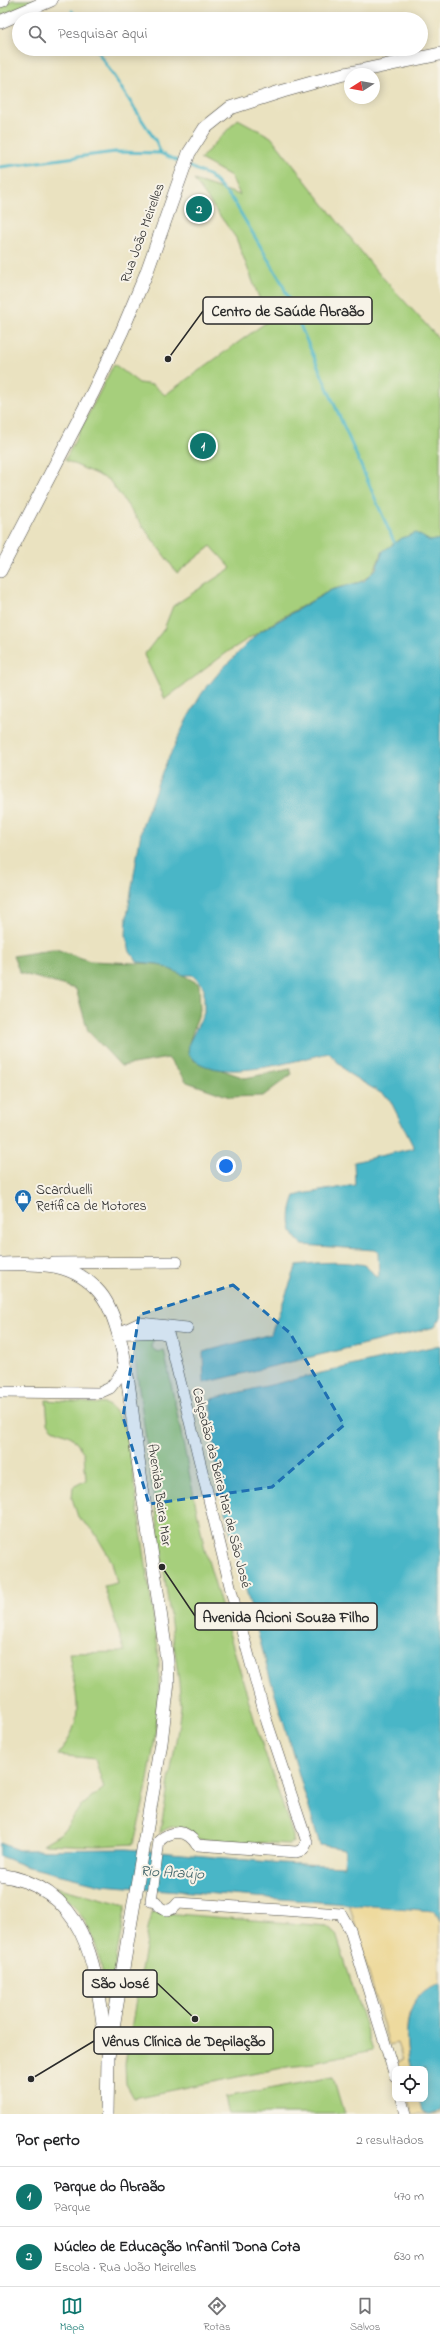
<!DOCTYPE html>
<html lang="pt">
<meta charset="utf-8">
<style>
:root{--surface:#fff;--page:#f6f6f6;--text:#202124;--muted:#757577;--line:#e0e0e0;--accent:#0f766e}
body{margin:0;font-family:"Indie Flower",sans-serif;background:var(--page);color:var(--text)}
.controls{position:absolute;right:12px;bottom:12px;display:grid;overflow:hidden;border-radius:8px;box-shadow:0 2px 10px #0003}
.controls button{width:36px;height:36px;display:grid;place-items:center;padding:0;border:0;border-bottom:1px solid var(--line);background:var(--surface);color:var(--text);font:20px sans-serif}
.compass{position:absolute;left:344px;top:68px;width:36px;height:36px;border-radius:50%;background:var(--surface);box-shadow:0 2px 10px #0003;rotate:259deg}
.you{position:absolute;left:226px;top:1166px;width:14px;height:14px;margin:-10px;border:3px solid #fff;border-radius:50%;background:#1a73e8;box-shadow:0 0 0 6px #1a73e833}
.badge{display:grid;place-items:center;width:26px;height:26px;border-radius:50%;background:var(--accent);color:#fff;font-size:13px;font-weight:700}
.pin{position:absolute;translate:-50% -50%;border:2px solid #fff;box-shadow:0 1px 4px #0006}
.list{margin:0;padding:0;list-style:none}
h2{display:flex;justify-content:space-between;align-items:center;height:52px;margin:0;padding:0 16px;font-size:17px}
h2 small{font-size:13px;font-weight:400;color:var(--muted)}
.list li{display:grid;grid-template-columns:26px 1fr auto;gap:12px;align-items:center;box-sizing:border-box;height:60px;padding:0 16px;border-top:1px solid var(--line)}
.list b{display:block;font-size:15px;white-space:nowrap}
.list p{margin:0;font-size:13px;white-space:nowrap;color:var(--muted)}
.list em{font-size:13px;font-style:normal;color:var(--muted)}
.icon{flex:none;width:22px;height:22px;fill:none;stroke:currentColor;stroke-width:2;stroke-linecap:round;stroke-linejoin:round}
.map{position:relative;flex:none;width:440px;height:2114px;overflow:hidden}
.search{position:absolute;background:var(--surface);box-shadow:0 2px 10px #0003;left:12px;right:12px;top:12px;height:44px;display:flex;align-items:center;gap:10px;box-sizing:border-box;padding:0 14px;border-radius:22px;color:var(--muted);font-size:15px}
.sheet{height:172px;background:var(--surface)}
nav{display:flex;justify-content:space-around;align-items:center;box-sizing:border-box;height:56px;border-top:1px solid var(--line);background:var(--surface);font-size:11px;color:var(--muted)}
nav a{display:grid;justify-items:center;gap:2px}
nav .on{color:var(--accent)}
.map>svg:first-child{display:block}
.green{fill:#a6cf7b;stroke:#687d53}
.forest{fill:#84b26b;stroke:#586e4b}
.sand{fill:#eeda9e;stroke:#8c8264}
.water{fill:#4ab6c7;stroke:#3a7079}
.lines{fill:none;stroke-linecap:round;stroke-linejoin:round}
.stream{stroke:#4ab6c7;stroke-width:3}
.minor-casing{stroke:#484641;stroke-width:12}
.major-casing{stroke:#484641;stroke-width:14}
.minor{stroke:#fff;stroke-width:11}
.major{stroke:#fff;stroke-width:13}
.marked{fill:#1f6fb2;fill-opacity:0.2;stroke:#1f6fb2;stroke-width:3;stroke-dasharray:8 5;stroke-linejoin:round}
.labels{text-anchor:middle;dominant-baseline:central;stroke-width:4;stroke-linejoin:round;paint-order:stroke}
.street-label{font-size:14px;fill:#2b2b2b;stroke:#f7f3e8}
.poi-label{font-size:14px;fill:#2b2b2b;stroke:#f7f3e8;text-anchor:start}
.water-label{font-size:15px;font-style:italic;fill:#365c62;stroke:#f7f3e8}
.leader{fill:none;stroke:#2b2b2b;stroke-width:1.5}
.callout-dot{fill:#2b2b2b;stroke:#f7f3e8;stroke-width:1.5}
.callout{fill:#f7f3e8;stroke:#2b2b2b;stroke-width:1.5}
.callout-label{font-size:15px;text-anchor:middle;font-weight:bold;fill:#2b2b2b}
</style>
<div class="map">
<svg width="440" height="2114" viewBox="0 0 440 2114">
<rect width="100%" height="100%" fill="#f7f3e8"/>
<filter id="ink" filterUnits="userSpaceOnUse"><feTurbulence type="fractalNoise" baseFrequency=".025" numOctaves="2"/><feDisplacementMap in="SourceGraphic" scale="8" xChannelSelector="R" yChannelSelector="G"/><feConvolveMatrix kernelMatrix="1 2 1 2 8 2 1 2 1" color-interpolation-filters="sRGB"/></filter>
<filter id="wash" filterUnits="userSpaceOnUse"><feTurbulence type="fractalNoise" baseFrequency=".012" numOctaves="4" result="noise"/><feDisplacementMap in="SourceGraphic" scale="16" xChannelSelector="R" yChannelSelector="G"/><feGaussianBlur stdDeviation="0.9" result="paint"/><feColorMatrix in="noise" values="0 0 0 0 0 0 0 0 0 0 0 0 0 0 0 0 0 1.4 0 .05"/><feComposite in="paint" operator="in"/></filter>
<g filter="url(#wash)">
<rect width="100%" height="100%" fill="#eae2c0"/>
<g class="green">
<polygon points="13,0 36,0 0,16 0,5"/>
<polygon points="238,119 271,137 375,269 440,340 440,539 383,551 372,574 360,582 331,590 281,618 229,651 165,699 144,655 164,629 173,606 231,568 211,546 177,573 109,480 65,460 114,364 139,383 153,385 165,395 268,321 236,238 194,180 240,195 231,176 200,159"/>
<path d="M 147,1337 L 155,1337 L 151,1346 C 155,1352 158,1353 164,1350 L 205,1550 L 257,1729 L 293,1836 L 293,1842 L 289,1844 L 197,1839 C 188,1825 174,1822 160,1833 L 178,1729 L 181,1705 L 179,1682 L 133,1344 Z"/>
<path d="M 46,1400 L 106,1404 C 119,1411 123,1426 128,1440 L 158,1649 C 163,1714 149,1781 134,1844 L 99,1846 L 43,1844 L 63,1832 L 80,1807 L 104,1788 L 95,1759 L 58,1755 C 88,1716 75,1697 69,1653 L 125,1652 L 104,1586 L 117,1583 L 112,1562 L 93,1530 L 78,1517 L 72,1498 L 73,1487 L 86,1480 L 84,1453 L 72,1437 L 53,1429 L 48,1423 Z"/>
<path d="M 55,1887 L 126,1905 L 108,2003 C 99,1953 96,1922 55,1887 Z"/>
<polygon points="151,1912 327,1926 336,1934 373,2050 317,2061 314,2064 287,2067 134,2098 126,2084 125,2064"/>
<polygon points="333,2077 344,2114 229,2114 225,2097"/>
</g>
<polygon class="forest" points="56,949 90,961 158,964 183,975 199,984 200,1010 189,1043 193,1060 245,1078 290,1069 292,1074 263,1096 230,1097 187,1082 168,1058 121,1066 88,1031 76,989 20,973 13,956"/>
<g class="sand">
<path d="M 349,1903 L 435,1911 L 440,1921 L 440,1984 L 436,1985 L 409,2014 C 405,2031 406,2052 411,2069 L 398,2069 L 395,2062 L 403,2060 L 397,2043 L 389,2045 Z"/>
<polygon points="408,2099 420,2099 425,2113 440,2111 440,2114 413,2114"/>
</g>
<g class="water">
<path d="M 416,533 L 430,541 L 440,539 L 440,1319 L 435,1327 L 204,1383 L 203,1352 L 271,1334 L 297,1265 C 321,1262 342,1261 366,1265 L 377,1278 L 379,1275 L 378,1252 L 374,1250 L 303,1245 C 287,1235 288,1212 295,1196 L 302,1194 L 355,1185 L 354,1162 L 414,1148 L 389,1098 L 349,1074 L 329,1053 C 295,1060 215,1087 188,1054 L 189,1043 L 204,1013 L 204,989 L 201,983 L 192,975 L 183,975 L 158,964 L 138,962 L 130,952 L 126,935 L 127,917 L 142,826 L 162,772 L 187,719 L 202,693 L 222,669 L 258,633 L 331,590 L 364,581 L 376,569 L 383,551 L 402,538 Z"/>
<polygon points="440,1345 440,1921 435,1911 102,1885 25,1866 0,1856 0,1843 18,1850 127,1849 281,1863 344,1866 345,1849 320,1845 269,1674 229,1527 215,1459 211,1399"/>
<path d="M 440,1984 L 440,2111 L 429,2114 L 423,2111 L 420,2099 L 425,2099 L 425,2069 L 411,2069 C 403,2041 403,1991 440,1984 Z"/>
</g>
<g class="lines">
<g class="stream">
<polyline points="72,11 77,19"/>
<polyline points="96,49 157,143 160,153 182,163"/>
<polyline points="188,166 210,176 233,200 281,281 394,542"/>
<polyline points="0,167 115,152 160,153"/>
</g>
</g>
</g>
<g filter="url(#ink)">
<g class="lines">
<defs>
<g id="minor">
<polyline points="53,1263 177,1262"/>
<path d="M 119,1333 C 133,1335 160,1329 169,1336 L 234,1602 L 267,1722 L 307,1842 L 303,1850 L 296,1852 L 197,1845 C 187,1829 172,1829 159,1841 L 151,1901 L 156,1902 C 161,1912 171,1913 178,1903 L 341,1914 L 350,1930 L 395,2076"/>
<polyline points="119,1333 140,1323 187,1328"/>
<polyline points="0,1392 99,1393 110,1388 125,1369"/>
<polyline points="402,2099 406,2114"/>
</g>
<g id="major">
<polyline points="0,1 3,0"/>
<polyline points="0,22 51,0"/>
<polyline points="0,571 93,392 122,331 146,274 189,153 205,128 230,108 283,91 340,75 440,54"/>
<path d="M 0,1264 C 37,1263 74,1261 100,1293 C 126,1324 131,1411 137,1453 C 147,1522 157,1591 167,1660 L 168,1682 L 161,1743 L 108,2057 L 107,2114"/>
<path d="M 0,1875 C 91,1888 96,1972 106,2046"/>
</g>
</defs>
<use href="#minor" class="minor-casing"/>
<use href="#major" class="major-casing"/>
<use href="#minor" class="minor"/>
<use href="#major" class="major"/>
</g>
</g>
<path class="marked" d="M 233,1285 L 290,1333 L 344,1425 L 272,1487 L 149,1504 L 123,1417 L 139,1315 Z"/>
<defs>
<symbol id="shop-pin" viewBox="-11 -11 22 30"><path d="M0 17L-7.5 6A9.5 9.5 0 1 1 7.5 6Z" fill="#1f6fb2" stroke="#f7f3e8"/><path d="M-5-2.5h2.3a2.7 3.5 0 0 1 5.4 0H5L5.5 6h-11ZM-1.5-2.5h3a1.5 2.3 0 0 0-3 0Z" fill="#fff"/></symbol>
</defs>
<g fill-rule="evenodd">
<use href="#shop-pin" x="13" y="1188" width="20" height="27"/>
</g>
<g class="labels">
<g class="street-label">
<text transform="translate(143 233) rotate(-70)">Rua João Meirelles</text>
<text transform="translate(221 1488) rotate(76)">Calçadão da Beira Mar de São José</text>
<text transform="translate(159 1495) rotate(82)">Avenida Beira Mar</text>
</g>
<g class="poi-label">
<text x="36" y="1190">Scarduelli<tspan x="36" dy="16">Retífica de Motores</tspan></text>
</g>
<g class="water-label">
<text transform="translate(172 1873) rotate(3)">Rio Araújo</text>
</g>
</g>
<path class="leader" d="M168 359L203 311M162 1567L195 1616M195 2019L157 1983M31 2079L94 2041"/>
<g class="callout-dot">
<circle cx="168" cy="359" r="4"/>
<circle cx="162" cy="1567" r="4"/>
<circle cx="195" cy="2019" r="4"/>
<circle cx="31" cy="2079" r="4"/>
</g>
<g class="callout">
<rect x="203" y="297" width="169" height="27" rx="4"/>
<rect x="195" y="1603" width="182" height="27" rx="4"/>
<rect x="83" y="1970" width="74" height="27" rx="4"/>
<rect x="94" y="2027" width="179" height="27" rx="4"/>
</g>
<g class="callout-label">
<text x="288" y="316">Centro de Saúde Abraão</text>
<text x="286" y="1622">Avenida Acioni Souza Filho</text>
<text x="120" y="1988">São José</text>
<text x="184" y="2046">Vênus Clínica de Depilação</text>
</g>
</svg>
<div class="controls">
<button><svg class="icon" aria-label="locate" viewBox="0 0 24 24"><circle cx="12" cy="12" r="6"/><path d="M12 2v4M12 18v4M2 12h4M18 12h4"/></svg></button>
</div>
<svg class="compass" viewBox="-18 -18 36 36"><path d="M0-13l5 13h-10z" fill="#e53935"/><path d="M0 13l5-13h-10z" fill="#757577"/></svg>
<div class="you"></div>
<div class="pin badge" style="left:203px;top:446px">1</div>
<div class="pin badge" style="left:199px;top:209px">2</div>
<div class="search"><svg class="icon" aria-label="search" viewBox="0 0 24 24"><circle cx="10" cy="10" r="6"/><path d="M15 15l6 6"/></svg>Pesquisar aqui</div>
</div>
<section class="sheet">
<h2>Por perto<small>2 resultados</small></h2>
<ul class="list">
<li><span class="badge">1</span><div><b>Parque do Abraão</b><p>Parque</p></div><em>470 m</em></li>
<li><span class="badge">2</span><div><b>Núcleo de Educação Infantil Dona Cota</b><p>Escola · Rua João Meirelles</p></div><em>630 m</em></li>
</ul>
</section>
<nav>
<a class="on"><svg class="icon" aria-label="map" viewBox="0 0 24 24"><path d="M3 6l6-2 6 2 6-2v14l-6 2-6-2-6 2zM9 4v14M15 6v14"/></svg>Mapa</a>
<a><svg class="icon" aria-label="directions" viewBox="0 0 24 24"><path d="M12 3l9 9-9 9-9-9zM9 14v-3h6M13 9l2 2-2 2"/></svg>Rotas</a>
<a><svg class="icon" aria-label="saved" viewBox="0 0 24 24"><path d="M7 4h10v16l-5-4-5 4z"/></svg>Salvos</a>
</nav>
